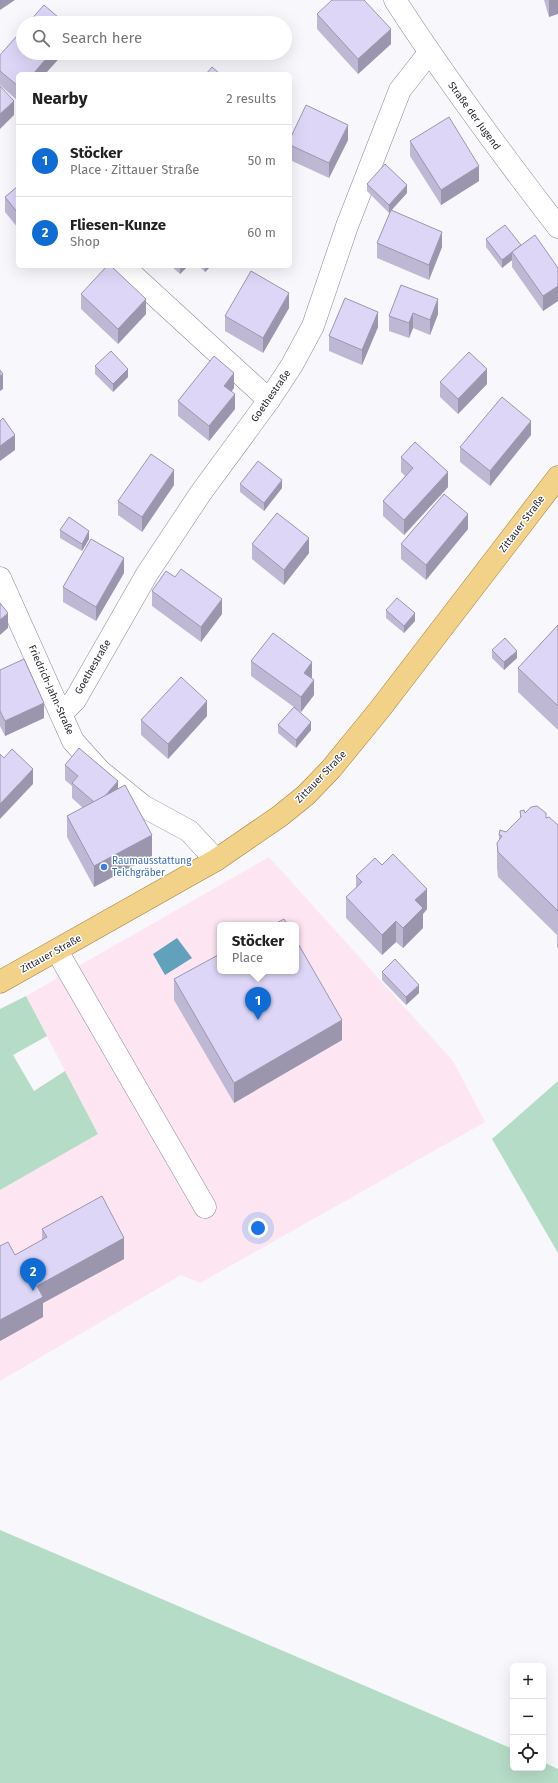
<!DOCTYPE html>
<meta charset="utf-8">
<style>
:root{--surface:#fff;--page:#f2f2f2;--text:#222;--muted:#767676;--line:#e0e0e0;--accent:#0f6cd5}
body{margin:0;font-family:"Fira Sans",sans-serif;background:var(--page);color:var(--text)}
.controls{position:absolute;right:12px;bottom:12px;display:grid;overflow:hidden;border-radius:6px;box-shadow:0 4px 16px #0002}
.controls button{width:36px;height:36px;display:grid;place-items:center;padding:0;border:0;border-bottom:1px solid var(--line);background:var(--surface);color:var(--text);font:20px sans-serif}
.you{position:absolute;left:258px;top:1228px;width:14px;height:14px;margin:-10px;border:3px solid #fff;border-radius:50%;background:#1a73e8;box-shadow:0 0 0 6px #1a73e833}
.badge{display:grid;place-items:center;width:26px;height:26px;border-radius:50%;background:var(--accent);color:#fff;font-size:13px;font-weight:700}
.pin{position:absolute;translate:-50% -33px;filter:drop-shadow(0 1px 2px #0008)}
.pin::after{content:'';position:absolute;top:21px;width:14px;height:12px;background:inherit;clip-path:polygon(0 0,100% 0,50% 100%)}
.popup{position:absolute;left:217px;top:922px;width:82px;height:52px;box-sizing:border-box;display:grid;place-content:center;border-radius:6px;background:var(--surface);filter:drop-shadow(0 1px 3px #0005);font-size:13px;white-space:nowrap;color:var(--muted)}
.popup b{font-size:15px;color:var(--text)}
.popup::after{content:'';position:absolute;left:50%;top:100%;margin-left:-8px;border:8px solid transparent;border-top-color:var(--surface)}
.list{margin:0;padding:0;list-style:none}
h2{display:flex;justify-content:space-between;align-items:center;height:52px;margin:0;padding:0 16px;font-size:17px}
h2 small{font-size:13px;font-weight:400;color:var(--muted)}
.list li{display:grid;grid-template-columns:26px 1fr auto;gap:12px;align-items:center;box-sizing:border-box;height:72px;padding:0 16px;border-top:1px solid var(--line)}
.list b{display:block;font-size:15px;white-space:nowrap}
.list p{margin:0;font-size:13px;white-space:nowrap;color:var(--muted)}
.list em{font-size:13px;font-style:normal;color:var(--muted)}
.icon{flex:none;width:22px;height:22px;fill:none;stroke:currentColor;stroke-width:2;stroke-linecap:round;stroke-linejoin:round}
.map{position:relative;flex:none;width:558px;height:1783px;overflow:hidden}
.search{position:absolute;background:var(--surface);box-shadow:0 4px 16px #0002;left:16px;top:16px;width:276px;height:44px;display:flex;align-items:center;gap:10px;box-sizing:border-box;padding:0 14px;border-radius:22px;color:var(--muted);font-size:15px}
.panel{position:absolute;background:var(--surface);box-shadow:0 4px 16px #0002;left:16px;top:72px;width:276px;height:196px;border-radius:6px}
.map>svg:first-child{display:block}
.commercial{fill:#fde6f2;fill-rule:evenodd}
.green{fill:#b5dcc6}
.water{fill:#62a1bc}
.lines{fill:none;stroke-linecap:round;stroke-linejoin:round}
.minor-casing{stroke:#8c879c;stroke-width:23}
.major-casing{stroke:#a68137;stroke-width:23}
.minor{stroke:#fff;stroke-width:22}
.major{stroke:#f2d189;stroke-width:22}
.wall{fill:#bfb8d4}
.shaded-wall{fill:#9b96ad}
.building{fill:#ded6f7;stroke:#9b96ad}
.shop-dot{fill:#3f7fe0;stroke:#fff;stroke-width:1.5}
.labels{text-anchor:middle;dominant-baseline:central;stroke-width:3;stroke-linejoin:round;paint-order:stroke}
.street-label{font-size:10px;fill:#292730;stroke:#fff}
.shop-label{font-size:10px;fill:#366cbe;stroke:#fff;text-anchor:start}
</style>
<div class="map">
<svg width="558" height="1783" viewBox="0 0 558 1783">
<rect width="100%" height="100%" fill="#f8f7fb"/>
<path class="commercial" d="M 269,857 L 453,1061 L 485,1122 L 200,1283 L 181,1275 L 0,1381 L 0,1190 L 98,1134 L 26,996 ZM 220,925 L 296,925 L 296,971 L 220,971 Z"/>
<g class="green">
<polygon points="26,996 47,1036 13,1055 34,1091 65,1071 98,1134 0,1190 0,1009"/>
<polygon points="558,1081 558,1253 492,1139"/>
<polygon points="0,1530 513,1749 513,1768 543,1768 543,1762 558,1769 558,1783 0,1783"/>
</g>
<polygon class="water" points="177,938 192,958 165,975 153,954"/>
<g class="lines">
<defs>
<g id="minor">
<path d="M 395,0 C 446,79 501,153 558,227"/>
<polyline points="123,266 269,400"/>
<polyline points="0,578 73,741 100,771 143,806 189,831 216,860"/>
<polyline points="62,713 75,700 147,574 200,494 269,400 292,365 313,326 347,226 400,90 429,53"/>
<polyline points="57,951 205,1207"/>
</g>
<polyline id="major" points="0,982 216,860 280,816 306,795 331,769 380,709 558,477"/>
</defs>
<use href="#minor" class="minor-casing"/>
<use href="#major" class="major-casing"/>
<use href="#minor" class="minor"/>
<use href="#major" class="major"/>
</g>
<g class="wall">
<polygon points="544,0 558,0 549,17"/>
<polygon points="317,14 391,44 358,74 317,29"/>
<polygon points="64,53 45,74 18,74 18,101 0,85 0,55"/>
<polygon points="290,139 348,140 329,178 290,160"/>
<polygon points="410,141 479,181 441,205 410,156"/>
<polygon points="367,184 407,193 391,210 442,247 429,280 377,258 377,243 390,212 389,213 367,191"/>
<polygon points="18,186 18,228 5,212 5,197"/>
<polygon points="486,239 521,245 558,268 558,301 543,311 512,267 512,260 502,268 486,247"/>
<polygon points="171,266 188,266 180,274"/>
<polygon points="199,266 211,266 205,272"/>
<polygon points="81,294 146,314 118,344 81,309"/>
<polygon points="438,299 438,314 430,335 413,328 409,338 389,331 389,316"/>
<polygon points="289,308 263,353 225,331 225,316"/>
<polygon points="378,327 362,365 329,351 329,336"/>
<polygon points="95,366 128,377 113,392 95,374"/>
<polygon points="440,382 487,384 458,414 440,397"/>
<polygon points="234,388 231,392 235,409 209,441 178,416 178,401"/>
<polygon points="531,435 490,486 460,462 460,447"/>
<polygon points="401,457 448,487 404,535 383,516 383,501 405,476 401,472"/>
<polygon points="240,484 282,488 264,511 240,492"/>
<polygon points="174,485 142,532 118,515 118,501"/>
<polygon points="468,529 426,580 401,559 401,544"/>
<polygon points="60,530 89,539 82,551 60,538"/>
<polygon points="252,544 309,553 284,585 252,559"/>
<polygon points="124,573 96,621 63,602 63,587"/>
<polygon points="175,577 222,614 201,642 152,606 152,591"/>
<polygon points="386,610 415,621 404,633 386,618"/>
<polygon points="558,625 558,730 518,692 518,668"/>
<polygon points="492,650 517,658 504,670 492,658"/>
<polygon points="251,661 312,677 311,678 314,695 301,712 297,710 311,730 296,748 278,733 278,725 294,707 251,676"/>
<polygon points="0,670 44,718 5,736 0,726"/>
<polygon points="207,716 168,759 141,735 141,720"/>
<polygon points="65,765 118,789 152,856 94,887 67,837 67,816 83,808 72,798 72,786 65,780"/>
<polygon points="520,811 525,813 546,818 558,825 558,948 557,947 557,935 498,877 497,868 497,843 499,841 499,835 506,832 520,818"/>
<polygon points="356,876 427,909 423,914 423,928 403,948 396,942 382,955 346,918 346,897 356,888"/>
<polygon points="382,972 419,993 406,1005 382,980"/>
<polygon points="174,979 342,1040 234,1103 174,1000"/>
<polygon points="42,1229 124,1259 43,1303 43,1317 0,1341 0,1246 15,1255 42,1240"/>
</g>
<g class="shaded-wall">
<polygon points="0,0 15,0 0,10"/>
<polygon points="549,0 558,0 558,14 549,17"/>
<polygon points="391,29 391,44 358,74 358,59"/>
<polygon points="51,53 64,53 45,74 33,74"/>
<polygon points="14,101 14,115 0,129 0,114"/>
<polygon points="348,125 348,140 329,178 329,163"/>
<polygon points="479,166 479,181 441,205 441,190"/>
<polygon points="407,185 407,193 389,213 389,205"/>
<polygon points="442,232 442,247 429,280 429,265"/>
<polygon points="512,253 512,260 502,268 502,260"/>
<polygon points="180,266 188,266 180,274"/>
<polygon points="205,266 211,266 205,272"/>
<polygon points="558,286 558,301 543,311 543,296"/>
<polygon points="289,293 289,308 263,353 263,338"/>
<polygon points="146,299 146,314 118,344 118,329"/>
<polygon points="438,299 438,314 430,335 430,320"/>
<polygon points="378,312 378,327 362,365 362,350"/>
<polygon points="413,313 413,328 409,338 409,323"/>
<polygon points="128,369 128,377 113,392 113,384"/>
<polygon points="487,369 487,384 458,414 458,399"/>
<polygon points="234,373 234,388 224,401 224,386"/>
<polygon points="3,374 3,389 0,391 0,376"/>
<polygon points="235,394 235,409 209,441 209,426"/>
<polygon points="531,421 531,435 490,486 490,471"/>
<polygon points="15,435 15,450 0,461 0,446"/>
<polygon points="174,470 174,485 142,532 142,517"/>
<polygon points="448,472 448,487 404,535 404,520"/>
<polygon points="282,480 282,488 264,511 264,503"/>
<polygon points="468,514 468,529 426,580 426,565"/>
<polygon points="89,531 89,539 82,551 82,544"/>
<polygon points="309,538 309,553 284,585 284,570"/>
<polygon points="124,558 124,573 96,621 96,607"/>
<polygon points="222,599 222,614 201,642 201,627"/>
<polygon points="8,613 8,628 0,635 0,620"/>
<polygon points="415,613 415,621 404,633 404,626"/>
<polygon points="517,651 517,658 504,670 504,662"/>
<polygon points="312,662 312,677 304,688 304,673"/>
<polygon points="314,680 314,695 301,712 301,697"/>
<polygon points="207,701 207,716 168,759 168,744"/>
<polygon points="44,703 44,718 5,736 5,721"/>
<polygon points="311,722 311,730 296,748 296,740"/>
<polygon points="33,769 33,784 0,819 0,804"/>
<polygon points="118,781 118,796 97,805"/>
<polygon points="152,835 152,856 94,887 94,866"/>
<polygon points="427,889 427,909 423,914 423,928 403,948 403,928 415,900"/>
<polygon points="396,921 396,942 382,955 382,935"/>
<polygon points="419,985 419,993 406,1005 406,997"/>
<polygon points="342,1020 342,1040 234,1103 234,1083"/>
<polygon points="124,1238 124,1259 43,1303 43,1317 0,1341 0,1320 37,1286"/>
</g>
<g class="building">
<polygon points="332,0 364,0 391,29 358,59 317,14"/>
<polygon points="44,5 65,23 28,23"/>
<polygon points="23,29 23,53 51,53 33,74 18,74 18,86 0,71 0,55"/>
<polygon points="212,67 220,74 206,74"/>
<polygon points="0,86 14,101 0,114"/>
<polygon points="306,105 348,125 329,163 290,145 290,139"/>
<polygon points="449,117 479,166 441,190 410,141"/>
<polygon points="385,164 407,185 389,205 367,184"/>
<polygon points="18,186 18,213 5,197"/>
<polygon points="391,210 442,232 429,265 377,243"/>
<polygon points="505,225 521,245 512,252 502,260 486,239"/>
<polygon points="535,235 558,268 558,286 543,296 512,252"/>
<polygon points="107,266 111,266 146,299 118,329 81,294"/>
<polygon points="251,271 289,293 263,338 225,316"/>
<polygon points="401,285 438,299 430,320 413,313 409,323 389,316"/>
<polygon points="345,298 378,312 362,350 329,336"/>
<polygon points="111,351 128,369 113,384 95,366"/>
<polygon points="469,352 487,369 458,399 440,382"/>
<polygon points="214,356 234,373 224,386 235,394 209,426 178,401"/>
<polygon points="0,370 3,374 0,376"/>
<polygon points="502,397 531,421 490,471 460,447"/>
<polygon points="3,418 15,435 0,446 0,421"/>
<polygon points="415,442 448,472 404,520 383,501 413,468 401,457"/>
<polygon points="151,454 174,470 142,517 118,501"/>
<polygon points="258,461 282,480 264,503 240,484"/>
<polygon points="444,494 468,514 426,565 401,544"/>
<polygon points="277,513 309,538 284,570 252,544"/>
<polygon points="69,517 89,531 82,544 60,530"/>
<polygon points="91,539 124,558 96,607 63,587"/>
<polygon points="181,569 222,599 201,627 152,591 166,571 175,577"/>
<polygon points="397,598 415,613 404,626 386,610"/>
<polygon points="0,603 8,613 0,620"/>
<polygon points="558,625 558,706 518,668"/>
<polygon points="273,633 312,662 304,673 314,680 301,697 251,661"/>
<polygon points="505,638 517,651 504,662 492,650"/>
<polygon points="24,659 44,703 5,721 0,711 0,670"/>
<polygon points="181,677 207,701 168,744 141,720"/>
<polygon points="294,707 311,722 296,740 278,725"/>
<polygon points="79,748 118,781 105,796 94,802 72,783 78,776 65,765"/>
<polygon points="12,749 33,769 0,804 0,754 4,758"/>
<polygon points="125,785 152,835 94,866 67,816"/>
<polygon points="537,806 546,813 546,818 549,817 558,825 558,911 498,852 497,843 502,836 499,835 500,830 506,832 521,817 520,811 524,810 525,813 531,807"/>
<polygon points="393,854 427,889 415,900 423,908 403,928 396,921 382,935 346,897 362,882 356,876 375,858 382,865"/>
<polygon points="284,919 288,925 273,925"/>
<polygon points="296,940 342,1020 234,1083 174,979 220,954 220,971 296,971"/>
<polygon points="395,959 419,985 406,997 382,972"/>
<polygon points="102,1196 124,1238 37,1286 43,1297 0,1320 0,1246 8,1242 15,1255 47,1237 42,1229"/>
</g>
<circle class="shop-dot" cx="104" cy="867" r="4"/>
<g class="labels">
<g class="street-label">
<text transform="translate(474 116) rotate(54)">Straße der Jugend</text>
<text transform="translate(271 396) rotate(-55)">Goethestraße</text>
<text transform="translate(522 524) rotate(-53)">Zittauer Straße</text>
<text transform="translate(93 667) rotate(-60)">Goethestraße</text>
<text transform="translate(51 690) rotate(66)">Friedrich-Jahn-Straße</text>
<text transform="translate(321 777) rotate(-46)">Zittauer Straße</text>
<text transform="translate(51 954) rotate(-29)">Zittauer Straße</text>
</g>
<g class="shop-label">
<text x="112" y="861">Raumausstattung<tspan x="112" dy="12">Teichgräber</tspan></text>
</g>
</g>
</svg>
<div class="controls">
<button>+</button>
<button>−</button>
<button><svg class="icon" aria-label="locate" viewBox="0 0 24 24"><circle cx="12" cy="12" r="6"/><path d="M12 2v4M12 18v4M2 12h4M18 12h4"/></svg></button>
</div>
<div class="you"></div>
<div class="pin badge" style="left:258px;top:1020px">1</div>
<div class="popup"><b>Stöcker</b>Place</div>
<div class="pin badge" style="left:33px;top:1291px">2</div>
<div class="search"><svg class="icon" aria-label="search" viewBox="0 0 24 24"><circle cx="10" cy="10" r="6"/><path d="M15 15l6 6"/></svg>Search here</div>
<section class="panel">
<h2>Nearby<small>2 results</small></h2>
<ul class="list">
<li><span class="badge">1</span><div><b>Stöcker</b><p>Place · Zittauer Straße</p></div><em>50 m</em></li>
<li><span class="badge">2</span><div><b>Fliesen-Kunze</b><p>Shop</p></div><em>60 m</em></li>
</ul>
</section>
</div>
